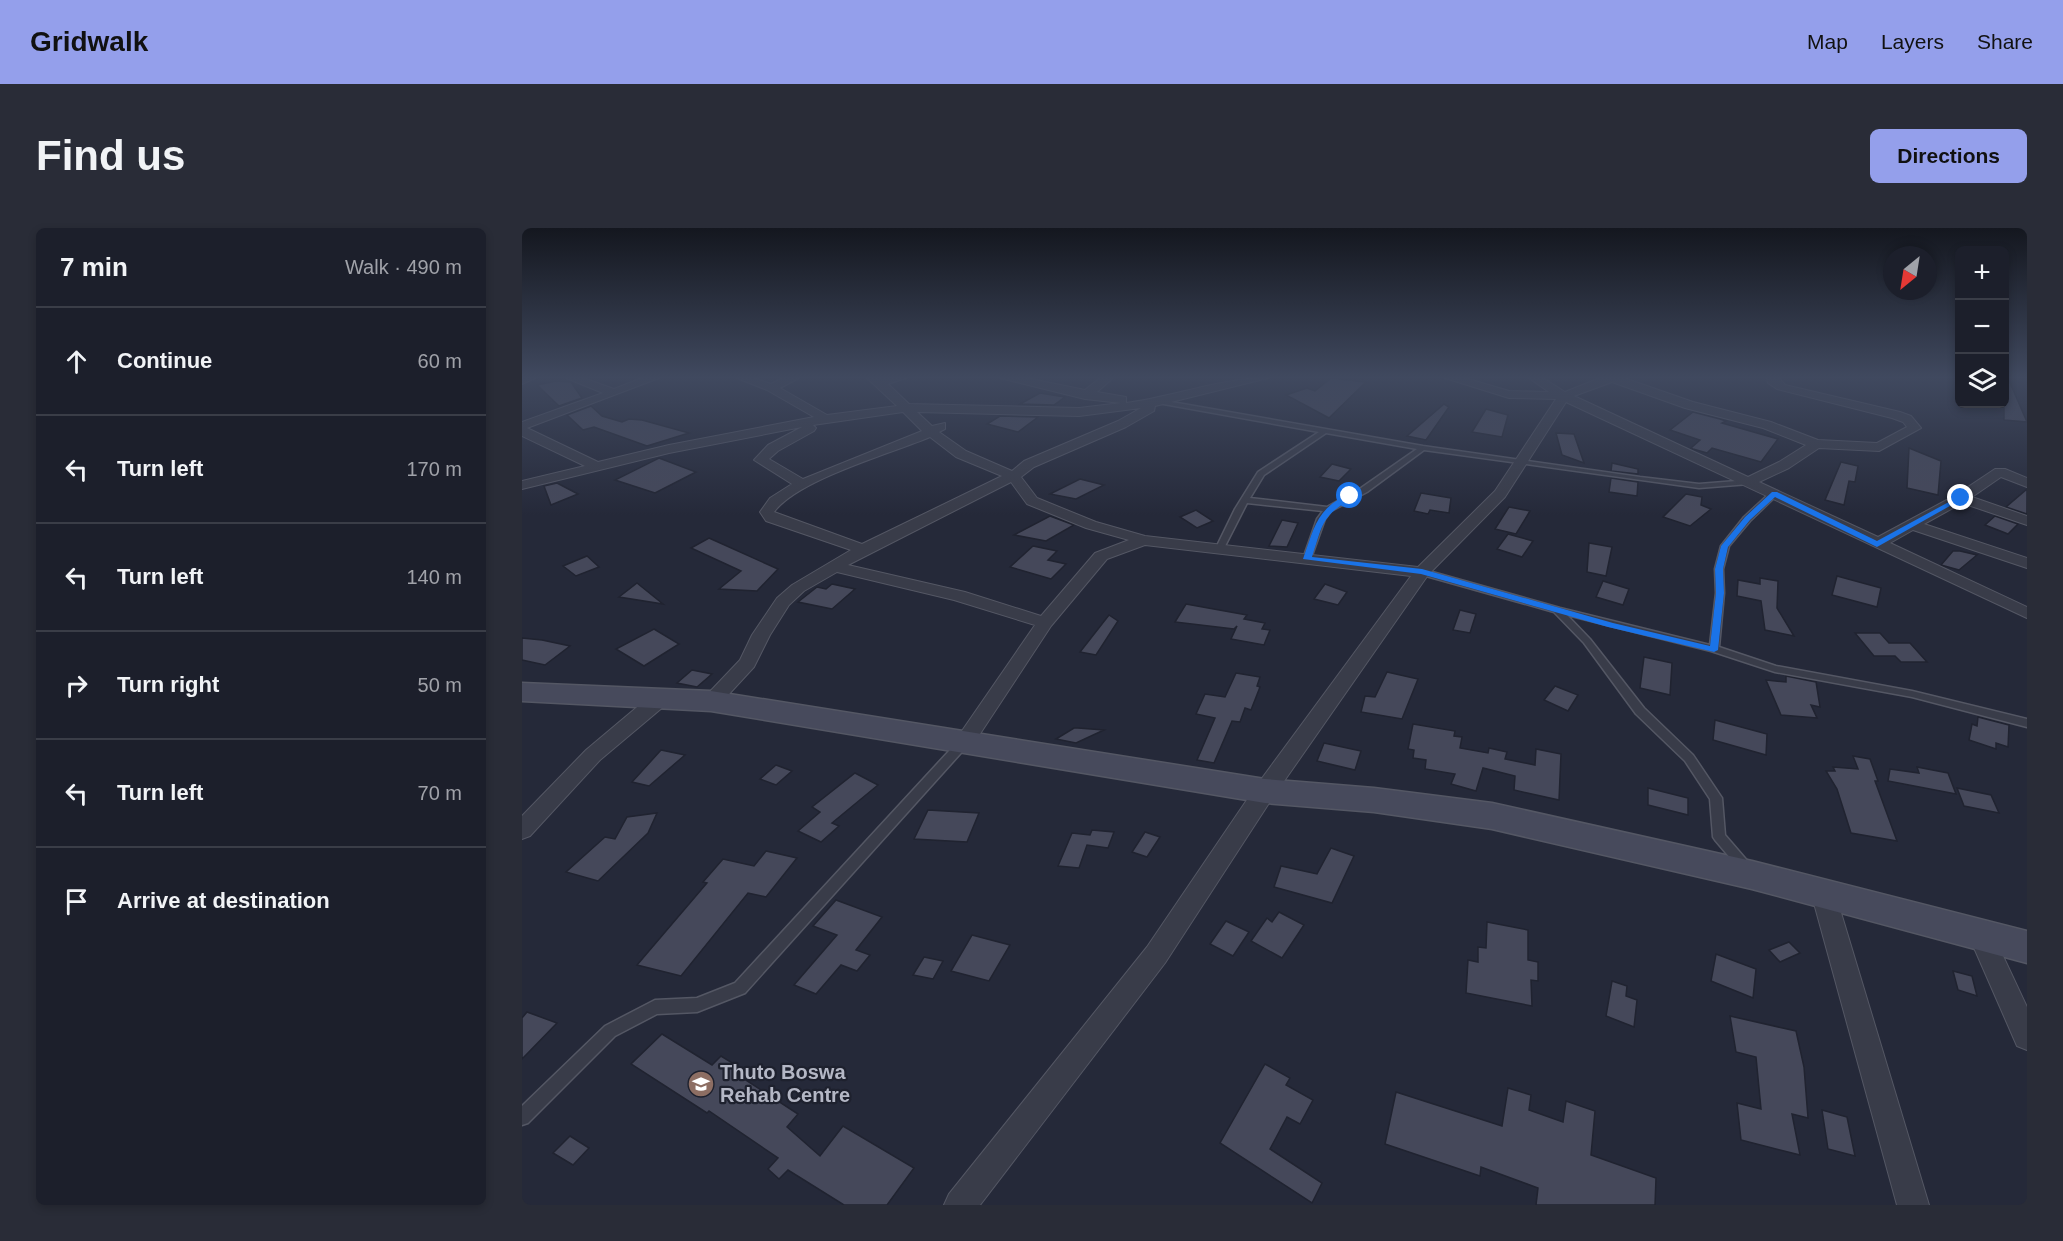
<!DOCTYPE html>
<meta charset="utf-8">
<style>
:root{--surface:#1c1f2b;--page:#292c37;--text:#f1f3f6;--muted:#a0a2a9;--line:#3a3d47;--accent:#949feb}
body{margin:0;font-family:Helvetica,sans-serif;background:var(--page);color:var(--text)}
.controls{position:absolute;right:18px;top:18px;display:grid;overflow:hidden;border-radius:9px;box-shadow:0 3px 9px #0003}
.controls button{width:54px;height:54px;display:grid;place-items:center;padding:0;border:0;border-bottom:2px solid var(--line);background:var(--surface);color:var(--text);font:30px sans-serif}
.compass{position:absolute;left:1361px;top:18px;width:54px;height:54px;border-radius:50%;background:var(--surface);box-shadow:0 3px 9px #0003;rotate:210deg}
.stop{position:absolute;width:18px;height:18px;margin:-14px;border:4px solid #1a73e8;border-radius:50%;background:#fff}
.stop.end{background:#1a73e8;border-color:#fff;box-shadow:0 2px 6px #0008}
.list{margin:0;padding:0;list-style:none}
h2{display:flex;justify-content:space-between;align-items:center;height:78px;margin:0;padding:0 24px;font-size:26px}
h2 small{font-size:20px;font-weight:400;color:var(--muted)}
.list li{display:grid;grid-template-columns:39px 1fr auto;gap:18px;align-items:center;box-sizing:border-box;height:108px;padding:0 24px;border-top:2px solid var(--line)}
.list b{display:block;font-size:22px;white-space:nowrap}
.list em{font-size:20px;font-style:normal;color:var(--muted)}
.icon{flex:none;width:33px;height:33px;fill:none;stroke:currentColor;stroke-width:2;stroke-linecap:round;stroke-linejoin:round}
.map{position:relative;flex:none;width:1505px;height:977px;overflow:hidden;border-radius:9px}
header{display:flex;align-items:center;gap:36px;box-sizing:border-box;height:84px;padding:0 30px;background:var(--accent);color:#111}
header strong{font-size:28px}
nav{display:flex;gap:33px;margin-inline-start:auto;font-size:21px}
.intro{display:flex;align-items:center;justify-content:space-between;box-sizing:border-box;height:144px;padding:0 36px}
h1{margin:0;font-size:42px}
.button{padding:15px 27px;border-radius:9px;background:var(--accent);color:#111;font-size:21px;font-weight:700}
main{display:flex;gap:36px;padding:0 36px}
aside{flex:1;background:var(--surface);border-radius:9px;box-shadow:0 3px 9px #0003}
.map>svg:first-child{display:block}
.building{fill:#45485a;stroke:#202330;stroke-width:1.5}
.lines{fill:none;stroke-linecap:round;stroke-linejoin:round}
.lane-casing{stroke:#545764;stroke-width:3}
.street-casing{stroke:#545764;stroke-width:2}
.secondary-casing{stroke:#545764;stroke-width:3}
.lane{fill:#393c49;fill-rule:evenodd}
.street{fill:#393c49;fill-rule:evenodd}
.secondary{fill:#474a5c;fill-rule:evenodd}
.route{fill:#1a73e8}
.labels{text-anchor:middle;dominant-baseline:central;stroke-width:4.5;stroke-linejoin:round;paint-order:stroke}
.near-poi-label{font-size:20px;font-weight:bold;fill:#b4b7c5;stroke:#1e212e;text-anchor:start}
</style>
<header>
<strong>Gridwalk</strong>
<nav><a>Map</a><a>Layers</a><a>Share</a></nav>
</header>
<div class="intro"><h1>Find us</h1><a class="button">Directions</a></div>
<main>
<aside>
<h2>7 min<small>Walk · 490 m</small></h2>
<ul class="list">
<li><svg class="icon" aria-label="ahead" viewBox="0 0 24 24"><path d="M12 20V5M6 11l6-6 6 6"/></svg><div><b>Continue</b></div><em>60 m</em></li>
<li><svg class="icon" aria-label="left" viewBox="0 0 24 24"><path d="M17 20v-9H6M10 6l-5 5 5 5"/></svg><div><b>Turn left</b></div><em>170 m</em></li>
<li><svg class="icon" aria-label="left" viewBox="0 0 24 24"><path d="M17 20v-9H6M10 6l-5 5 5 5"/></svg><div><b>Turn left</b></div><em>140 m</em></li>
<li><svg class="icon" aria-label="right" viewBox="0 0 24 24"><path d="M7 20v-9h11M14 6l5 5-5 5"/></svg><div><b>Turn right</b></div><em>50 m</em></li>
<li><svg class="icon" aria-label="left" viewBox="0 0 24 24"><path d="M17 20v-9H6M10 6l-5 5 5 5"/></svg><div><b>Turn left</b></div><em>70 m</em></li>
<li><svg class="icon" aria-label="arrive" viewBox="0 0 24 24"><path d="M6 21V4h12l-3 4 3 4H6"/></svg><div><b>Arrive at destination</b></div></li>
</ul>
</aside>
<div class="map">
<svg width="1505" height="977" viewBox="0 0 1505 977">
<rect width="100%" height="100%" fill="#252939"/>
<g class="building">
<polygon points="809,150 844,154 807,190 764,167 785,160 793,163"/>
<polygon points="1482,150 1486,150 1505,194 1482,192"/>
<polygon points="34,153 49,154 60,170 37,178 15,157"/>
<polygon points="518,165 543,169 532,177 498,176"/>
<polygon points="922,176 927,179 904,212 885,208"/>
<polygon points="69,178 80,188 100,194 107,191 120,192 167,205 125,218 72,199 61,202 45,187"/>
<polygon points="964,181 986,187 980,209 950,204"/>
<polygon points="1171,184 1198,191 1204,193 1200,195 1256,211 1239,234 1190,220 1185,225 1171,221 1169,220 1178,212 1148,202"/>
<polygon points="478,188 516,189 496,204 465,196"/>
<polygon points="1034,205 1052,206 1062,235 1040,227"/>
<polygon points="1387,220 1419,233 1416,267 1385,260"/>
<polygon points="137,230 174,244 133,265 93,252"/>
<polygon points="1319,234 1336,238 1333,254 1327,253 1322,277 1303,272"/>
<polygon points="1090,235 1116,241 1116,246 1089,243"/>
<polygon points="810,236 829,241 817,253 798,249"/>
<polygon points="1089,250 1116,254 1115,268 1087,264"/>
<polygon points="558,251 582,257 554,271 528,266"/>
<polygon points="35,255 56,266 29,277 22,258"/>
<polygon points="1505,261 1505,286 1484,279"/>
<polygon points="899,265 929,270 927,285 908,282 906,286 892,283"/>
<polygon points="1164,266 1180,269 1179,277 1189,281 1168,298 1141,289"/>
<polygon points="987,279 1008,283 994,306 973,301"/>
<polygon points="674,282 691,293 675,300 658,289"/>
<polygon points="528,288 552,297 524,313 492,307"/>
<polygon points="1473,288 1496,296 1486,306 1463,297"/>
<polygon points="760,292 776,295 765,319 747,318"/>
<polygon points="986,306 1011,313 1000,329 975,321"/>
<polygon points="187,310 256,341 235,363 197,361 219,343 169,320"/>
<polygon points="1067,315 1090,319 1084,348 1065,344"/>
<polygon points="511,318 535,323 526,332 544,336 529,351 488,339"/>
<polygon points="1431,323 1438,323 1455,327 1437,342 1419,337"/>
<polygon points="65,328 77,339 54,348 41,338"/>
<polygon points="1315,348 1359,360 1355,379 1310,367"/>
<polygon points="1238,350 1256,353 1255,380 1272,408 1243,402 1239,373 1215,368 1216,352 1238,356"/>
<polygon points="1081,353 1107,361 1101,377 1074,369"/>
<polygon points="115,355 141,376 97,369"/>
<polygon points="310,356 333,361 310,381 276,374 295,359 304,361"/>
<polygon points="803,356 825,364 816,377 792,371"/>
<polygon points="664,376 725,387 722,391 743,395 740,401 748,402 742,417 709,411 715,398 712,401 653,394"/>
<polygon points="938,382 954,386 948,405 931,402"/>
<polygon points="587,387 596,393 574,427 558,424"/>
<polygon points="132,401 157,416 122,438 94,421"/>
<polygon points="1333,405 1358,405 1367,415 1388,415 1405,434 1379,434 1373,428 1352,428"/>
<polygon points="0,410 20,412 48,418 23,437 0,432"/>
<polygon points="1122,429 1150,435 1148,467 1118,460"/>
<polygon points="170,442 190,446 175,459 155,455"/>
<polygon points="865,444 896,451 880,491 839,484 843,468 853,469"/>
<polygon points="714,445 738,449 735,458 738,459 729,482 723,480 718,494 710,493 692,535 675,532 693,490 674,486 683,466 703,469"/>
<polygon points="1264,448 1294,454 1298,479 1289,477 1295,490 1259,487 1244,452 1264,454"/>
<polygon points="1033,458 1056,467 1046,483 1022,472"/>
<polygon points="1456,489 1487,497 1486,519 1474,515 1474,521 1447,512 1450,496 1455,498"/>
<polygon points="1193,492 1245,506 1244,527 1191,512"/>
<polygon points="891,496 933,503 932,508 940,509 938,520 966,525 967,520 985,524 983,531 1013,537 1014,521 1039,526 1037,572 992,562 993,548 961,540 954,563 929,556 933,546 903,541 904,532 891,530 892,522 886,521"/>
<polygon points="552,500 556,500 582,502 554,515 534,511"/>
<polygon points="802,515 839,523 833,542 795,533"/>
<polygon points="139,522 163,527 127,558 110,554"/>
<polygon points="1331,528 1348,531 1356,553 1353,553 1375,613 1329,605 1315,561 1304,543 1313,543 1311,539 1336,541"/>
<polygon points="254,537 270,543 254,557 238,551"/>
<polygon points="1395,539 1426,545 1434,566 1366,553 1368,541 1397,545"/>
<polygon points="333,545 356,557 310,595 317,598 299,614 276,603 298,584 290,579"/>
<polygon points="1126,560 1166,570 1166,587 1126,577"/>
<polygon points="1435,560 1469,567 1477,585 1442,578"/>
<polygon points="406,582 457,585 445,614 392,611"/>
<polygon points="135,585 126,605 76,653 44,644 83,609 93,611 105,589"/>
<polygon points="570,602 592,604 586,620 565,617 557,640 536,638 550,605 568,607"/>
<polygon points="623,604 638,609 625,629 610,624"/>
<polygon points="809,620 832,628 810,675 752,659 759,638 795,646"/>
<polygon points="244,623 275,630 244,669 226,665 159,748 115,737 185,655 181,654 201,631 232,638"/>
<polygon points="314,672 360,689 334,722 348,727 335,743 319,737 294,766 272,757 315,707 291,698"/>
<polygon points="757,684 782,697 760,730 729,713 745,690 750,694"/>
<polygon points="704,693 727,704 711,728 688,716"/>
<polygon points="965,694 1006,702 1006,732 1016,734 1016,753 1009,752 1010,778 944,765 946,732 956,734 956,719 964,720"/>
<polygon points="450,707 488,717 467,753 429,743"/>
<polygon points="1267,714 1278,725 1258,734 1247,722"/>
<polygon points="1194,726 1234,741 1231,770 1189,753"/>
<polygon points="402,729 421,733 411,751 391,747"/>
<polygon points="1431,743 1450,748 1455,768 1436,762"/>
<polygon points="1090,753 1105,758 1104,768 1115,772 1112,799 1084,788"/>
<polygon points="5,784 35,795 0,831 0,790"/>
<polygon points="1208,788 1274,803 1282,839 1286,890 1270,886 1278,927 1219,912 1215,875 1239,881 1234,829 1214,824"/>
<polygon points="140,806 190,837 199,828 225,844 219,849 276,886 265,899 298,928 321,898 392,940 365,977 322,977 266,942 257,951 246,941 256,930 187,883 185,885 109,836"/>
<polygon points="743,836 768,850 764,857 791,872 778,896 765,889 748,921 800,955 790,975 698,915"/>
<polygon points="986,860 1009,867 1007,882 1041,894 1044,873 1073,883 1069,927 1134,950 1133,977 1014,977 1016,960 959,939 958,948 863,916 874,864 980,898"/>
<polygon points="1300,882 1325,889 1333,928 1306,921"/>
<polygon points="48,908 67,920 51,937 31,925"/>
</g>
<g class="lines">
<defs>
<g id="lane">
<path d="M 638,172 L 901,218 L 1118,249 L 1177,256 L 1227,252 L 1231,254 L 1227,256 L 1177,260 L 902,222 L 845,264 L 809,283 L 803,291 L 788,333 L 782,333 L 781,331 L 795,291 L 801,283 L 725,275 L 701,322 L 697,324 L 693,322 L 713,281 L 736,244 L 797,204 L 636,175 L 636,173 ZM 804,205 L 895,221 L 839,260 L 805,279 L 728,270 L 742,247 Z"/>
<polygon points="1249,264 1256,266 1228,293 1207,318 1201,341 1202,365 1197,419 1254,438 1390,463 1505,491 1505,499 1390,469 1253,444 1189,423 1045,387 1068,411 1122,480 1171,527 1200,570 1203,607 1228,636 1230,640 1228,644 1224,645 1220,644 1193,612 1191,609 1188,571 1163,533 1114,486 1062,415 1032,384 897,346 896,344 897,342 903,342 1038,380 1188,417 1194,365 1193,341 1199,318 1222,289"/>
<polygon points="443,509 448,513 447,516 223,765 175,784 135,786 93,808 6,895 0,897 0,878 83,798 133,772 175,770 213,755 439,510"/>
</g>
<g id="street">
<polygon points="0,150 13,150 0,156"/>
<path d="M 44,150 L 61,150 L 92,161 L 120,150 L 137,150 L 5,200 L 76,234 L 147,217 L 292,189 L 245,162 L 215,150 L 232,150 L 249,156 L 261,150 L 277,150 L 258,160 L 305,187 L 375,178 L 345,150 L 384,150 L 366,156 L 387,176 L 557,180 L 599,175 L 563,171 L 478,150 L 504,150 L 563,162 L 578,150 L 591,150 L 575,164 L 604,169 L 604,175 C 651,169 698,150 746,150 L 633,178 L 632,183 L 604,199 L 512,239 L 499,249 L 515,270 L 574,294 L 623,308 L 896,339 L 973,263 L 1034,171 L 987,170 L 923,150 L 943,150 L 987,163 L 1027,164 L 1007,150 L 1021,150 L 1043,164 L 1078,150 L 1102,150 L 1171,174 L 1249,194 L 1296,212 L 1355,215 L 1385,199 L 1381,194 L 1370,190 L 1255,161 L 1246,155 L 1245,150 L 1257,150 L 1263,157 L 1378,184 L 1389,188 L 1399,200 L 1357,223 L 1297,220 L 1267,240 L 1237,254 L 1356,309 L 1434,267 L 1473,241 L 1483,241 L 1505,250 L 1505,259 L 1479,249 L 1450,269 L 1505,288 L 1505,297 L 1440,275 L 1402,296 L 1505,330 L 1505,340 L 1391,302 L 1368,315 L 1505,379 L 1505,390 L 1044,174 L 983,269 L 906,347 L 751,569 L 643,735 L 458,977 L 422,977 L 427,966 L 625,719 L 735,557 L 889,348 L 623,317 L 585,331 L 529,398 L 450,518 L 443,520 L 436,518 L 433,513 L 513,397 L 432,372 L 315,344 L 282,363 L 267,377 L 248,407 L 232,439 L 196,478 L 182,478 L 179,473 L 218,432 L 230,407 L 255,370 L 270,357 L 329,322 L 244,293 L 238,284 L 248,270 L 270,256 L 232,232 L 246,217 L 280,199 L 147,225 L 0,261 L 0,253 L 63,238 L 0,208 L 0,194 L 81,165 ZM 1090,154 L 1163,180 L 1241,200 L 1284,217 L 1257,234 L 1226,249 L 1052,168 ZM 619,180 L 596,193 L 502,233 L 490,243 L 444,223 L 417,204 L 423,201 L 423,195 L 410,198 L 395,184 L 557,188 ZM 381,184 L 400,203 L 281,251 L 247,231 L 256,223 L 292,203 L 294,200 L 291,197 ZM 408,209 L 434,229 L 480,248 L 340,316 L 252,284 C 277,251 368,226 408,209 ZM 489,254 L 505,276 L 564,300 L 607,312 L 573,325 L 519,388 L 443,364 L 326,337 Z"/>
<polygon points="140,463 147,464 150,469 147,474 78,532 8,608 0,611 0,588 64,522 133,464"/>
<polygon points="1302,658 1310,661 1314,668 1407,977 1375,977 1290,668 1294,661"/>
<polygon points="1458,695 1467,698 1505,779 1505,822 1495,818 1446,706 1449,698"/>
</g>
<polygon id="secondary" points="0,455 189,463 743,551 852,560 970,575 1230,633 1505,703 1505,735 1230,661 970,601 852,584 743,575 189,483 0,473"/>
</defs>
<use href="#lane" class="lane-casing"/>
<use href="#street" class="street-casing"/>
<use href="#secondary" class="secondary-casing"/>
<use href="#lane" class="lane"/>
<use href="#street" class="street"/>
<use href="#secondary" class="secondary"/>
</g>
<linearGradient id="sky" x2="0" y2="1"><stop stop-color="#14171f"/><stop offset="0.52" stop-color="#40495f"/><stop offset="1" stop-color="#40495f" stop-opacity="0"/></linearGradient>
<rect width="1505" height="287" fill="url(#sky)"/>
<path class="route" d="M 1250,264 L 1255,264 L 1355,313 L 1436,269 L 1442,270 L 1355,319 L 1253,269 L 1228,292 L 1206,319 L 1201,341 L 1202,365 L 1196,422 L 1192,424 L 1086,399 L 899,346 L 781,331 C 792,300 795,279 828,266 L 831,270 C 799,288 801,296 790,329 L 900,341 L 1091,395 L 1188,418 L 1194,365 L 1193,341 L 1199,318 L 1223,289 Z"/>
<defs>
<symbol id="school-disc" viewBox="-11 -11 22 22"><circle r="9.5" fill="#8d6e63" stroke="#1e212e"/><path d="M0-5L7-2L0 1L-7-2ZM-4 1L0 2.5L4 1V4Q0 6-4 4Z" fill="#fff"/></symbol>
</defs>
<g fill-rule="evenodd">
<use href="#school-disc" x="164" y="841" width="30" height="30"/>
</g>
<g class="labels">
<g class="near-poi-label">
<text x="198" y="844">Thuto Boswa<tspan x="198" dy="23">Rehab Centre</tspan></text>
</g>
</g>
</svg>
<div class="controls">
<button>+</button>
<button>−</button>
<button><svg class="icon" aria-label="layers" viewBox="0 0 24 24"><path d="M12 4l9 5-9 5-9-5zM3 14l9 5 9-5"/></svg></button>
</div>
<svg class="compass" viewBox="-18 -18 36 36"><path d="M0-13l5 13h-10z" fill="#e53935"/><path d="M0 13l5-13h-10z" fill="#a0a2a9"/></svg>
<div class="stop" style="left:828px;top:268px"></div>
<div class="stop end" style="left:1439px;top:270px"></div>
</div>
</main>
